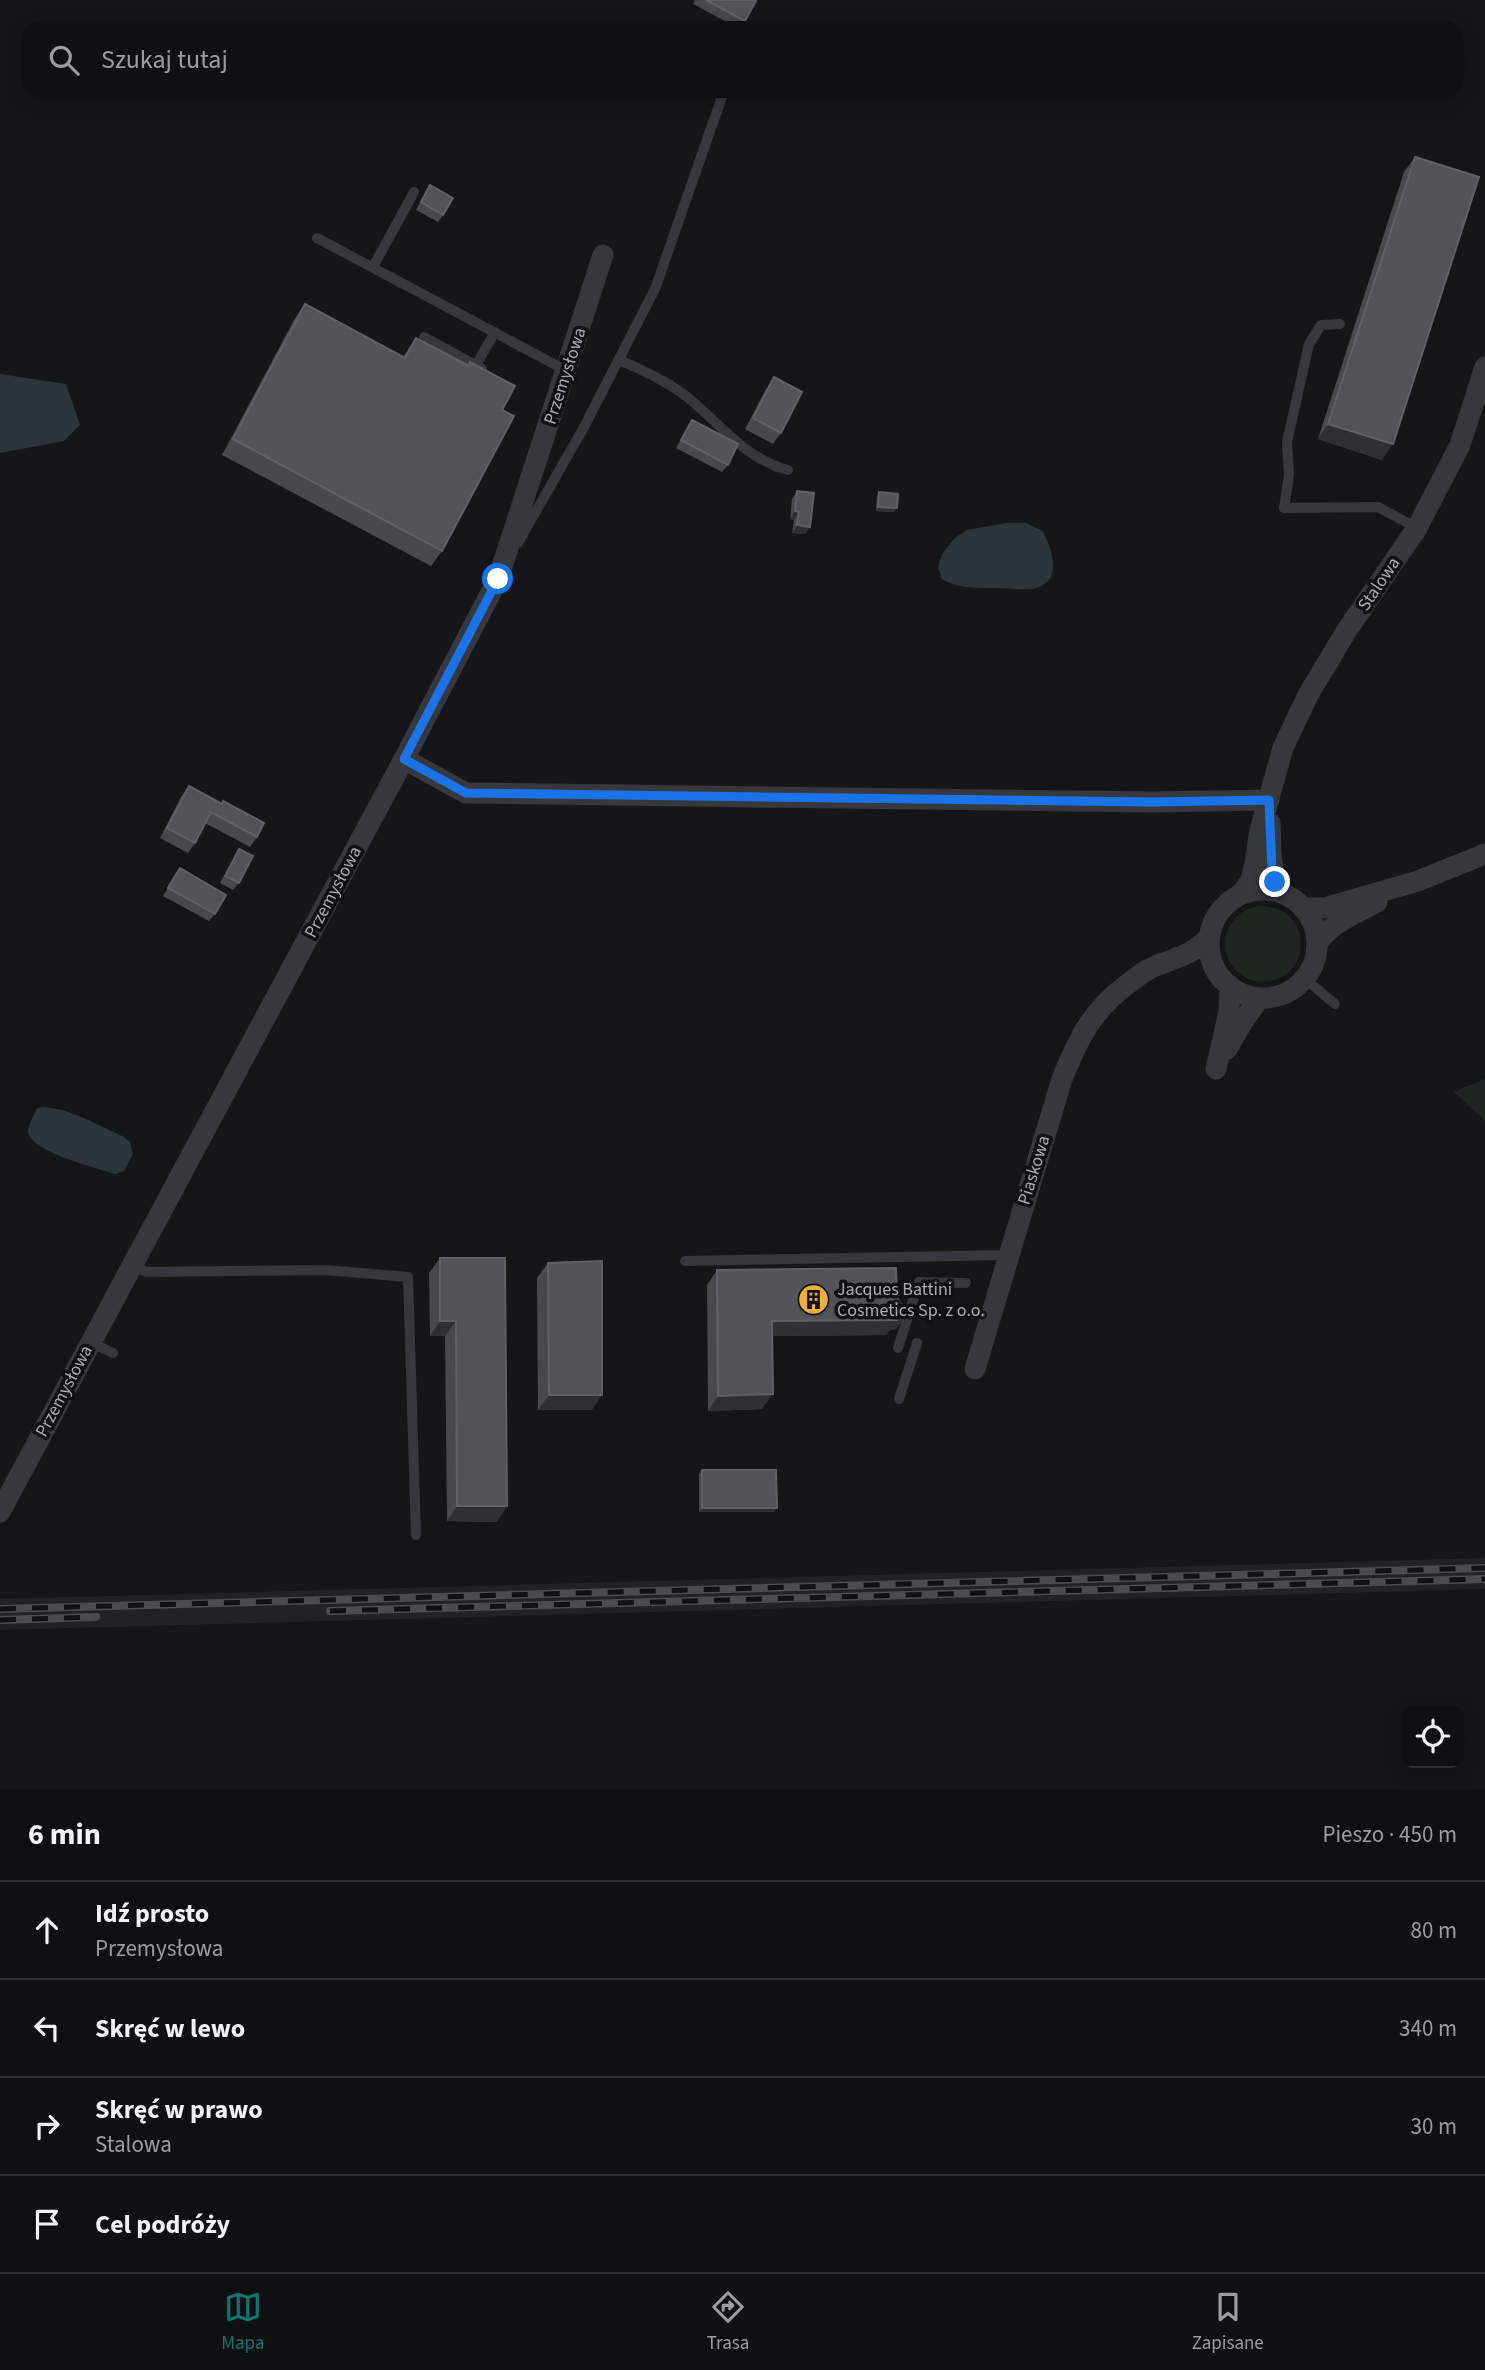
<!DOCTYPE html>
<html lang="pl">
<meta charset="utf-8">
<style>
:root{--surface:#101012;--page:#1e1e20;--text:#f1f3f6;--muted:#9c9d9f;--line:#303032;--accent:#0f766e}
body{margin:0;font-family:"Source Sans 3",sans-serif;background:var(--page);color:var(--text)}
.controls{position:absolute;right:21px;bottom:21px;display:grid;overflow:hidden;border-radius:14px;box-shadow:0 4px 18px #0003}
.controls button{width:63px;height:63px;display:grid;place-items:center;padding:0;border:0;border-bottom:2px solid var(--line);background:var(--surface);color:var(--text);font:35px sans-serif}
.stop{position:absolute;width:21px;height:21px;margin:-16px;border:5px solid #1a73e8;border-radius:50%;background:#fff}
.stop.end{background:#1a73e8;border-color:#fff;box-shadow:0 2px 7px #0008}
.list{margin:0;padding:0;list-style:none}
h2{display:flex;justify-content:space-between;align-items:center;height:91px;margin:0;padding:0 28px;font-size:30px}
h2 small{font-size:23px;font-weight:400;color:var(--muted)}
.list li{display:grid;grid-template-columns:46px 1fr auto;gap:21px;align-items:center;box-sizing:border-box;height:98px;padding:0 28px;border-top:2px solid var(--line)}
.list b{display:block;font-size:26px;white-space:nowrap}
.list p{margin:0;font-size:23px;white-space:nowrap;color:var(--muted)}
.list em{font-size:23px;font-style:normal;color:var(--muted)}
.icon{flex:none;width:38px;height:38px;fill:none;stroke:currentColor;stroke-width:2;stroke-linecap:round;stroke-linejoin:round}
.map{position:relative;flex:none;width:1485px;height:1789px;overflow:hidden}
.search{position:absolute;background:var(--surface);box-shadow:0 4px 18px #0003;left:21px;right:21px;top:21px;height:77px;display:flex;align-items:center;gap:18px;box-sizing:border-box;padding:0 24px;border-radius:21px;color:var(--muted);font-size:26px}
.sheet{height:483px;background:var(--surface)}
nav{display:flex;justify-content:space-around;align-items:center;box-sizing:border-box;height:98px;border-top:2px solid var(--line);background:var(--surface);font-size:19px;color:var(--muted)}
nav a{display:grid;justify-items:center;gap:4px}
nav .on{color:var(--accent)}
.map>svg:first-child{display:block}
.built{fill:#222225}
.green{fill:#1e261f}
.water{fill:#2c353c}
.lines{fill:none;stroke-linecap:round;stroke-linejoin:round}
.service{stroke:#37383d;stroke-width:10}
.minor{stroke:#37383d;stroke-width:21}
.rail-casing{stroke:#4a4c52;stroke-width:8}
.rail{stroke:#111113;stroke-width:5;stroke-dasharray:16;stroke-linecap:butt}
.wall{fill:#47494d}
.shaded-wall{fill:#2f3033}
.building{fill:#525359;stroke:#5f6168;stroke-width:2}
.route{stroke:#1a73e8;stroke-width:9}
.labels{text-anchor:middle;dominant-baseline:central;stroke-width:7;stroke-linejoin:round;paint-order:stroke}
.street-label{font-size:18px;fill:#a8adb8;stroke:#111113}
.poi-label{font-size:18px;fill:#a8adb8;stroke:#111113;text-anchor:start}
</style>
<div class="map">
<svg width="1485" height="1789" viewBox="0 0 1485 1789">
<rect width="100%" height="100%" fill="#161618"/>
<polygon class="built" points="1485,1558 1485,1589 0,1630 0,1599"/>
<g class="green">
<circle cx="1263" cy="944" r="38"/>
<polygon points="1485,1079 1485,1121 1454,1092"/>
</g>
<g class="water">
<polygon points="0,374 66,384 80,425 64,441 0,453"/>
<path d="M 1006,523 L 1026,523 L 1043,531 C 1051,548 1064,580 1036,588 C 1025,591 1009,588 997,588 C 978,588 959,589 942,579 L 938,568 L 942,554 L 955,538 L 967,530 Z"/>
<path d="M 45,1107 L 62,1110 L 84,1118 L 124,1137 L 130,1142 L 133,1154 L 124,1171 L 115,1174 C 98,1168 26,1151 28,1130 C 29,1123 34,1115 37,1108 Z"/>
</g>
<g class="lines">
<g class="service">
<polyline points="317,238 567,371"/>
<polyline points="373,267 414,192"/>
<polyline points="1340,324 1321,325 1309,344 1287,442 1289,475 1284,508 1378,507 1417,528"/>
<polyline points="424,337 482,369"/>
<path d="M 619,360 C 641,369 662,379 682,393 C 718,420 742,458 788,470"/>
<polyline points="476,365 495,332"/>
<polyline points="518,543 584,427 655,289 724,91"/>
<polyline points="1304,978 1335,1004"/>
<polyline points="685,1261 1008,1255"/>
<polyline points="132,1264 146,1272 325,1270 408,1277 416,1535"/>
<polyline points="90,1342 113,1353"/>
<polyline points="898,1348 919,1282 966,1283"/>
<polyline points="899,1399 917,1343"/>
</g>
<g class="minor">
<polyline points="404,759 466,793 1152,802 1269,800"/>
<path d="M 1270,823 C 1271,847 1269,871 1282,893"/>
<circle cx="1263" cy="944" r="54"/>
<polyline points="1241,894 1250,882 1254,869 1260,830 1283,748 1308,695 1347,630 1417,528 1460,445 1485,367"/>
<polyline points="1303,908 1324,908 1418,881 1485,854"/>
<path d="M 1317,944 C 1330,923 1356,914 1377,902"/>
<polyline points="1227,1049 1245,1018 1260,998"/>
<polyline points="1216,1069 1229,1012 1230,986"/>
<path d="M 975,1369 L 1062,1079 C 1078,1039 1092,1010 1129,983 C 1136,978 1143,972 1151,968 C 1171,959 1194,955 1208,938"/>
<polyline points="0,1512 404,759 498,579 603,255"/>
</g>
<defs>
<g id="rail">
<polyline points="0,1609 1485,1568"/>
<polyline points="330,1611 1485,1579"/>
<polyline points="0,1620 96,1617"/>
</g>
</defs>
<use href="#rail" class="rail-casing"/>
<use href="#rail" class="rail"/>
</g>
<g class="wall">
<polygon points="695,0 754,0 745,21 740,28 738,28 693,4"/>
<polygon points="1415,157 1382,460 1318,439 1404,172"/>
<polygon points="430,185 443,215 438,222 416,210"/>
<polygon points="305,304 403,357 416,338 502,410 442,551 431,566 222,455 294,320"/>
<polygon points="774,377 781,433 773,444 745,429 766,389"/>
<polygon points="692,420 728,465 722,472 676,448"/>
<polygon points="797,491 805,534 792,533 794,520 790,519 792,499"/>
<polygon points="879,492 894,512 876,511 877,496"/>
<polygon points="189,786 257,837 250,847 205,823 195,843 188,853 160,838 181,797"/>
<polygon points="239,849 239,883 233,890 220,883"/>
<polygon points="180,868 215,914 209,921 163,896"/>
<polygon points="440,1258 505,1258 497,1522 447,1521 445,1336 430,1336 429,1273"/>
<polygon points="548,1263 592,1410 538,1410 537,1278"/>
<polygon points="717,1270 897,1298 907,1313 896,1329 890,1330 886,1335 772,1336 762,1409 708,1411 707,1285"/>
<polygon points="702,1470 774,1512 699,1512 699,1474"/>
</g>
<g class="shaded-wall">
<polygon points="1328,424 1393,444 1382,460 1318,439"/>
<polygon points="878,507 897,508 894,512 876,511"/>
<polygon points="795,511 799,512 794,520 790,519"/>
<polygon points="797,525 810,527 805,534 792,533"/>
<polygon points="907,1313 896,1329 890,1330 886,1335 761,1336 772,1321 897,1315"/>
<polygon points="440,1321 456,1321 445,1336 430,1336"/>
<polygon points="773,1394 762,1409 708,1411 718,1396"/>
<polygon points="549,1395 602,1395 592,1410 538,1410"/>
<polygon points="457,1506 507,1506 497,1522 447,1521"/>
<polygon points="702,1508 777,1508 774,1512 699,1512"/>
</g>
<g class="building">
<polygon points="706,0 754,0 756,1 745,21"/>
<polygon points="1415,157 1479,177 1393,444 1328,424"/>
<polygon points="430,185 453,198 443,215 421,202"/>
<polygon points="305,304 405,358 416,338 469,366 470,362 515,386 502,410 514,416 442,551 233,439"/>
<polygon points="774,377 802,392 781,433 753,418"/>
<polygon points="692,420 738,444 728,465 681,440"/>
<polygon points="797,491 814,493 810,527 797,525 799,512 795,511"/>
<polygon points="879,492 898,494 897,508 878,507"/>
<polygon points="189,786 222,804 223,801 264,823 257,837 211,812 195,843 167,828"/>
<polygon points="239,849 253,856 239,883 225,876"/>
<polygon points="180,868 226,895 215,914 168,888"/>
<polygon points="440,1258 505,1258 507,1506 457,1506 456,1321 440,1321"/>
<polygon points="602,1261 602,1395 549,1395 548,1263"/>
<polygon points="896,1268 897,1298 907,1313 897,1315 897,1320 772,1321 773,1394 718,1396 717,1270"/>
<polygon points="702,1470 776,1470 777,1508 702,1508"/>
</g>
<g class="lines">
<polyline class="route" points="498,579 404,759 466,793 1152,802 1269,800 1272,870 1275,882"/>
</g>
<defs>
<symbol id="building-disc" viewBox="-11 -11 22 22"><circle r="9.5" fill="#f2b134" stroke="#111113"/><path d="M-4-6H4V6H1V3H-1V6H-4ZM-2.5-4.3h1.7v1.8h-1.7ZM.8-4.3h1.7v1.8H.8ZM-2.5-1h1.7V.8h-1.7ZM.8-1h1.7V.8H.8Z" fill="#111"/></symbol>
</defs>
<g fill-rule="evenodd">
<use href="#building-disc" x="796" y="1282" width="35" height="35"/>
</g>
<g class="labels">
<g class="street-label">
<text transform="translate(565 376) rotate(-72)">Przemysłowa</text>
<text transform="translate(1379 584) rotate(-56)">Stalowa</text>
<text transform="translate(333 892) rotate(-62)">Przemysłowa</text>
<text transform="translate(1034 1170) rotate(-73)">Piaskowa</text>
<text transform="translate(64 1391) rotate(-62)">Przemysłowa</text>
</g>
<g class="poi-label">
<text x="837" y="1289">Jacques Battini<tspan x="837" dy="21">Cosmetics Sp. z o.o.</tspan></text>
</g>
</g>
</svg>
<div class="controls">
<button><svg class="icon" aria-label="locate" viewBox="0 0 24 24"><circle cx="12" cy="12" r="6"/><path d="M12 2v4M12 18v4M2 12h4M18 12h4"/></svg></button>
</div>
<div class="stop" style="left:498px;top:579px"></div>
<div class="stop end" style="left:1275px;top:882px"></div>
<div class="search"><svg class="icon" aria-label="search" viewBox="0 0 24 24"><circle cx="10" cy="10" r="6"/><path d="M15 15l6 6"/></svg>Szukaj tutaj</div>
</div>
<section class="sheet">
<h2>6 min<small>Pieszo · 450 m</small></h2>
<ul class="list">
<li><svg class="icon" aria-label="ahead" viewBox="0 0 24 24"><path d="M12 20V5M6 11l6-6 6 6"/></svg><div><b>Idź prosto</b><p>Przemysłowa</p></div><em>80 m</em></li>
<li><svg class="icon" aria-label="left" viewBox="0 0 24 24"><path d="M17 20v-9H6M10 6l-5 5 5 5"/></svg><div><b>Skręć w lewo</b></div><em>340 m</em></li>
<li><svg class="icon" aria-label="right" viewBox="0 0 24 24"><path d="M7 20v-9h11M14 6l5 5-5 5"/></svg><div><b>Skręć w prawo</b><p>Stalowa</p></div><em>30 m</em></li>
<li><svg class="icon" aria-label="arrive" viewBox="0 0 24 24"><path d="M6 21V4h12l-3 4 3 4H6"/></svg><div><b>Cel podróży</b></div></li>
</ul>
</section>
<nav>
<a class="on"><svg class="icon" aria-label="map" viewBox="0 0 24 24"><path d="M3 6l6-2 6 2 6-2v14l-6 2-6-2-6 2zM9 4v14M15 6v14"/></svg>Mapa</a>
<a><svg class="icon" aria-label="directions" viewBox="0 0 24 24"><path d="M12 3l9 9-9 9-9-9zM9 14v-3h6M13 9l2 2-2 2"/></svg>Trasa</a>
<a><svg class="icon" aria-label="saved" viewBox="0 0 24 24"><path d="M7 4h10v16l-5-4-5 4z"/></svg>Zapisane</a>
</nav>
